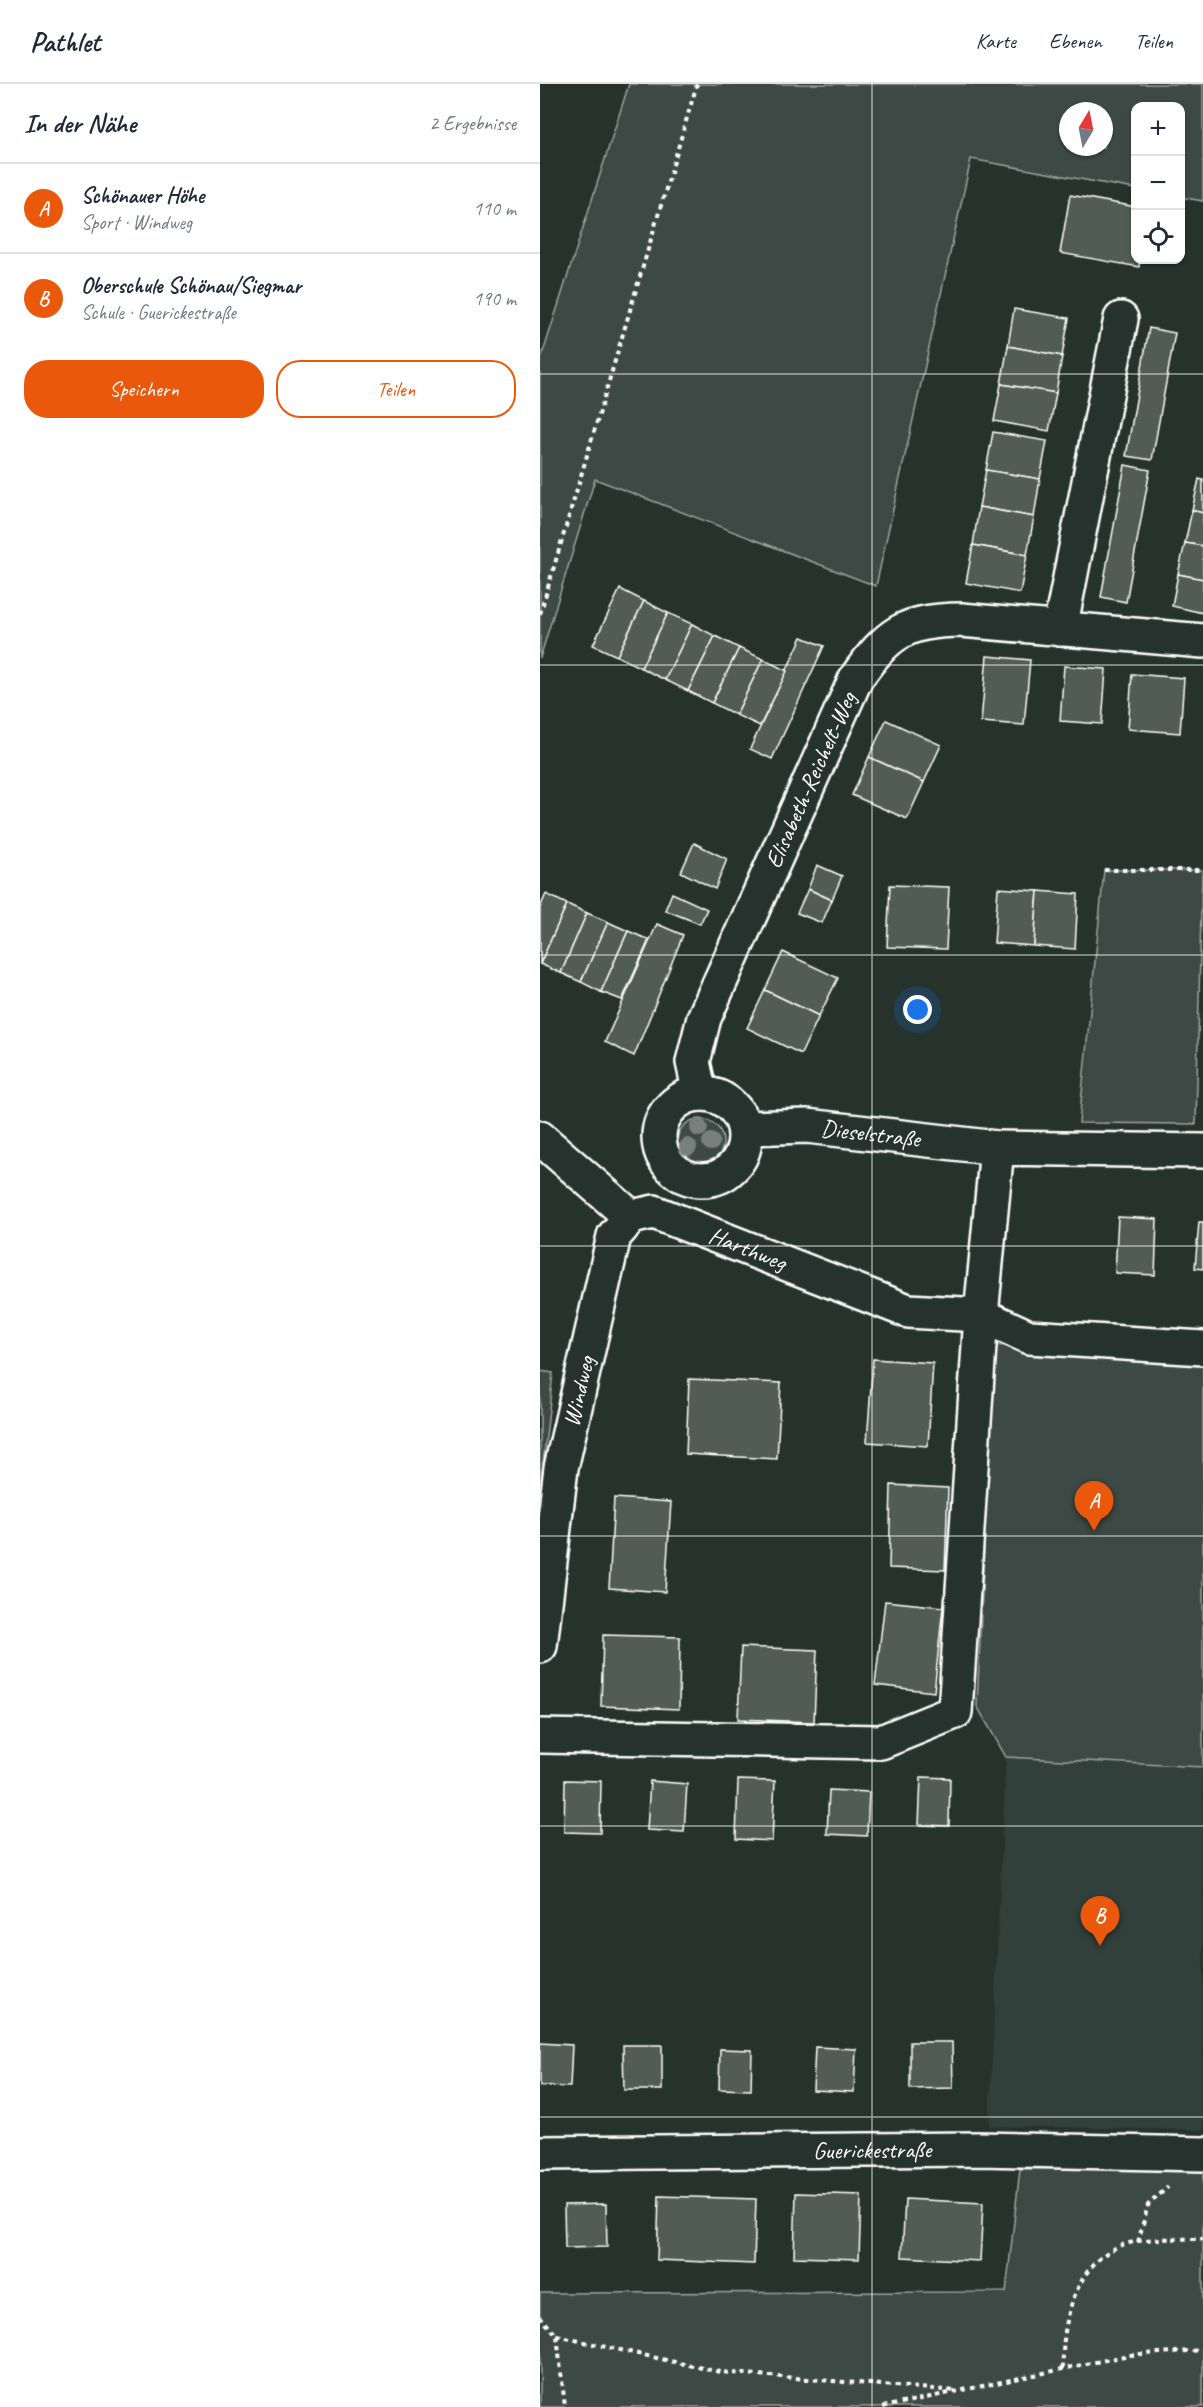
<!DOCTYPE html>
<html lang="de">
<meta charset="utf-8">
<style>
:root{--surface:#fff;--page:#f6f6f7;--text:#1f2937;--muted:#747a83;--line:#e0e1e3;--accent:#ea580c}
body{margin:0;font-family:Caveat,sans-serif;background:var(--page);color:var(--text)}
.controls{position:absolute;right:18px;top:18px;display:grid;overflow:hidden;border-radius:12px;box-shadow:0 2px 4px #0004}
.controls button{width:54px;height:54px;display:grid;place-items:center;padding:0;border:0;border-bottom:2px solid var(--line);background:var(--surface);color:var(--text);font:30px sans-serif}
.compass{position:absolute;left:519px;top:18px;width:54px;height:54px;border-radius:50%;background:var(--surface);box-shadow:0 2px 4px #0004;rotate:10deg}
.you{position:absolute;left:378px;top:926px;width:21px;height:21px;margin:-15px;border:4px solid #fff;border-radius:50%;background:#1a73e8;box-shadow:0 0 0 9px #1a73e833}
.badge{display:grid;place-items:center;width:39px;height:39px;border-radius:50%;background:var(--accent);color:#fff;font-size:20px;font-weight:700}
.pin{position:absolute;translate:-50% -50px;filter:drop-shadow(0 2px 3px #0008)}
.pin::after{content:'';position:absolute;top:32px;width:21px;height:18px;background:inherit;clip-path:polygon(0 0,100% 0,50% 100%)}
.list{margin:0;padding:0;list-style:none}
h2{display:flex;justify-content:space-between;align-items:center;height:78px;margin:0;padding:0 24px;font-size:26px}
h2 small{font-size:20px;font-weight:400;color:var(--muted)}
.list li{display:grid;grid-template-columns:39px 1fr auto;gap:18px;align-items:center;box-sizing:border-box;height:90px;padding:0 24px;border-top:2px solid var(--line)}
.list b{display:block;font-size:22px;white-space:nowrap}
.list p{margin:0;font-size:20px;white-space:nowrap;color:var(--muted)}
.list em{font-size:20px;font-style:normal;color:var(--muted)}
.actions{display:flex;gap:12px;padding:18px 24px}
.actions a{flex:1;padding:14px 0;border:2px solid var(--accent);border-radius:24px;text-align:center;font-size:21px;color:var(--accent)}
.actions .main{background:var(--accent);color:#fff}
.icon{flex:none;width:33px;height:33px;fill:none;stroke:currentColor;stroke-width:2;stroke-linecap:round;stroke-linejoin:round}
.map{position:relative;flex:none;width:663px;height:2323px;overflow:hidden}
header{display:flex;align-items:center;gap:36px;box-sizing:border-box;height:84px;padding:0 30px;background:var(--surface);border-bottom:2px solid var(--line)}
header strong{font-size:28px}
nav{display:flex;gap:33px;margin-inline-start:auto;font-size:21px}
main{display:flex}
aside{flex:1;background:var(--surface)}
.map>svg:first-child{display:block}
.built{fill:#333f3a}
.green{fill:#3e4944;stroke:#9ea4a2;stroke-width:1.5;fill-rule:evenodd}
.building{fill:#515c57;stroke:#fff;stroke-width:1.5}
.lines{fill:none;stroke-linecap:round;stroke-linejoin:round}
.minor-casing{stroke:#fff;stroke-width:38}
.path{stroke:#fff;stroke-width:4;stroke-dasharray:4.5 4.5;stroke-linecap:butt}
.minor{stroke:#26332d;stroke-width:33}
.tree{fill:#78807d}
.grid{fill:none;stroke:#fff;stroke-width:1.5;stroke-opacity:0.55}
.labels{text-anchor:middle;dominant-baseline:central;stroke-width:4.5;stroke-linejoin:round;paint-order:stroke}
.street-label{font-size:24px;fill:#fff;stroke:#26332d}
</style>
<header>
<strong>Pathlet</strong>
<nav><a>Karte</a><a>Ebenen</a><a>Teilen</a></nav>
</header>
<main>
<aside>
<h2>In der Nähe<small>2 Ergebnisse</small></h2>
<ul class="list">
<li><span class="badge">A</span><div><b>Schönauer Höhe</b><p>Sport · Windweg</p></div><em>110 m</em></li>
<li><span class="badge">B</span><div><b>Oberschule Schönau/Siegmar</b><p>Schule · Guerickestraße</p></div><em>190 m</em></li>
</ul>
<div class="actions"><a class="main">Speichern</a><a>Teilen</a></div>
</aside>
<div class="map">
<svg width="663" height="2323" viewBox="0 0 663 2323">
<rect width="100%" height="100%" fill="#26332d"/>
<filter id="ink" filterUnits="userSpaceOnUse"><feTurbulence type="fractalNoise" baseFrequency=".0167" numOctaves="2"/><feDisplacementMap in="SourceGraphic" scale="12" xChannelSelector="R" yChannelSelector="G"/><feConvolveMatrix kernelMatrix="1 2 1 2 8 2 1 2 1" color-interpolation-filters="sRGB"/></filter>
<g filter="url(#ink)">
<polygon class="built" points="466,1673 663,1683 663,2046 449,2042"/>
<g class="green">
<path d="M 89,0 L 663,0 L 663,117 L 641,113 L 640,22 L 596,22 L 595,105 L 431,75 L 336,502 L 55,395 L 0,574 L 0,278 ZM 528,27 L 564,27 L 564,63 L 528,63 Z"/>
<polygon points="564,786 662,786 656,1040 539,1039"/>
<circle cx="160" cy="1058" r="23"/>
<polygon points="453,1261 663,1275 663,1683 466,1673 437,1622"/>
<polygon points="0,1287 13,1289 0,1407"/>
<polygon points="663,2080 663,2323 0,2323 0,2209 466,2208 480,2085"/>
</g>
<g class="building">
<polygon points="530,111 596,123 596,176 600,176 599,183 520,169"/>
<polygon points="474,225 529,234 522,272 468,262"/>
<polygon points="609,244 635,249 612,376 586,372"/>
<polygon points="468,262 522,272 516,309 461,300"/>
<polygon points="461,300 516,309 509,347 454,337"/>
<polygon points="453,348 507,357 500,395 446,386"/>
<polygon points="585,381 610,386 586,518 561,513"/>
<polygon points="446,386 500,395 494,433 439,423"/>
<polygon points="659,395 663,396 663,429 652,426"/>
<polygon points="439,423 494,433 487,471 433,461"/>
<polygon points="652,426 663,429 663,462 645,459"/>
<polygon points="645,459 663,462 663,495 638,490"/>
<polygon points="433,461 487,471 480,509 426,499"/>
<polygon points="638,490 663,495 663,529 632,522"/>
<polygon points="80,505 104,517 77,572 53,561"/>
<polygon points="104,517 128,529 101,584 77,572"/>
<polygon points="128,529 152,540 125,596 101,584"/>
<polygon points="152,540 175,552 148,607 125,596"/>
<polygon points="175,552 199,564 172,619 148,607"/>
<polygon points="262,553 284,562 232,675 210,665"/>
<polygon points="199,564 223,575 196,631 172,619"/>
<polygon points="447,572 490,576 484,641 441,638"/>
<polygon points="223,575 247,587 220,642 196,631"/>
<polygon points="524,582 566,585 562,640 520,637"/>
<polygon points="592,590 644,594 640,649 588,645"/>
<polygon points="346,636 401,661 384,698 329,673"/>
<polygon points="329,673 384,698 367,735 312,711"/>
<polygon points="154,759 187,775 175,805 141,788"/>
<polygon points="277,781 302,792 292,816 268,805"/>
<polygon points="350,801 409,803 406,865 347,863"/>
<polygon points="458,804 498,807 494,862 454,859"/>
<polygon points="268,805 292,816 282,839 257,829"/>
<polygon points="498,807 538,810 535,865 494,862"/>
<polygon points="132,809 167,825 160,840 125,826"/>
<polygon points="6,810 27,820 0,880 0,824"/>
<polygon points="27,820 47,829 21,889 0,880"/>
<polygon points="47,829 68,838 41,898 21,889"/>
<polygon points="68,838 88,847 61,908 41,898"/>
<polygon points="117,840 143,851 94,972 65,958"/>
<polygon points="88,847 109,856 82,916 61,908"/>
<polygon points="243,868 298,894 279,932 225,906"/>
<polygon points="225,906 279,932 261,970 207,944"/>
<polygon points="578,1133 617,1135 615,1191 575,1189"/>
<polygon points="659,1138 663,1138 663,1185 655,1184"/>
<polygon points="333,1275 393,1279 388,1362 327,1358"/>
<polygon points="149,1295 241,1299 237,1375 146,1370"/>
<polygon points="351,1401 408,1404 405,1486 349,1484"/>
<polygon points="74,1414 131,1418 125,1508 69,1504"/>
<polygon points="345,1517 403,1523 394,1608 335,1601"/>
<polygon points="63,1551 140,1553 139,1625 61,1622"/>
<polygon points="201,1563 277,1566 274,1638 198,1635"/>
<polygon points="381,1693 410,1694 409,1742 379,1741"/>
<polygon points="25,1696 61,1697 60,1749 24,1748"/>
<polygon points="198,1696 235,1697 232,1757 196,1755"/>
<polygon points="110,1697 147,1700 144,1748 107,1746"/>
<polygon points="289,1706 329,1708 327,1752 287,1750"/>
<polygon points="370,1958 412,1958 413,2004 370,2005"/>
<polygon points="0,1959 32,1961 30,2003 0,2002"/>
<polygon points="83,1961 122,1961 122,2006 84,2006"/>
<polygon points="275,1963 316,1965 314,2008 273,2006"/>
<polygon points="180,1965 212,1966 211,2006 179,2005"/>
<polygon points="256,2109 321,2111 319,2175 254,2173"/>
<polygon points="119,2112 216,2115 214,2180 117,2176"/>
<polygon points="365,2115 443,2119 440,2177 362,2173"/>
<polygon points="66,2120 67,2163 25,2164 24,2121"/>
</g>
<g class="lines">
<defs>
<g id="minor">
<polyline points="520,545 581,235"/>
<circle cx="162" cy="1053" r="43"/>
<path id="s1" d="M 160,1010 L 153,978 L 164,934 L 316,594 C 349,548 364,537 421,536 L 663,557"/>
<path id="s2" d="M 205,1044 L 267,1042 L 457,1064"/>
<polyline points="0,1054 91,1133"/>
<path id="s3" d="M 91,1133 L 114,1128 L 368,1227 L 441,1231 L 489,1253 L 663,1264"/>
<path id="s4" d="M 0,1562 L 21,1384 L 74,1152 L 91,1133"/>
<polyline points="0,1652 341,1658 415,1628 441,1231 457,1064 663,1067"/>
<path id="s5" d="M 0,2069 L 437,2065 L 663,2070"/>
</g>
</defs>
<use href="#minor" class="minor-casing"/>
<g class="path">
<polyline points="0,530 157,0"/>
<polyline points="564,786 663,786"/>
<polyline points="136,1101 143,1092"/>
<polyline points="598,2158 608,2121 628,2103"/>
<polyline points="0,2232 17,2252 25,2323"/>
<polyline points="17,2252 180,2288 417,2307"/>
<path d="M 523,2285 C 521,2239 536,2172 589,2159 C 613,2153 638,2155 663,2155"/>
<polyline points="343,2323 589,2271 663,2266"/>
</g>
<use href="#minor" class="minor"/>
</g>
<g class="tree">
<circle cx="159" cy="1044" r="9"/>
<circle cx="171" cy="1058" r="9"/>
<circle cx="148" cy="1063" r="9"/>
</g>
</g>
<path class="grid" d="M 332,0 L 332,2323M 0,290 L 663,290M 0,581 L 663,581M 0,871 L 663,871M 0,1162 L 663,1162M 0,1452 L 663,1452M 0,1742 L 663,1742M 0,2033 L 663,2033"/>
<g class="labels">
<g class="street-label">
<text stroke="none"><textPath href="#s1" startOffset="339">Elisabeth-Reichelt-Weg</textPath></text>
<text stroke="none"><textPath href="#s2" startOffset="126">Dieselstraße</textPath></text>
<text stroke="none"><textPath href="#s3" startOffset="124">Harthweg</textPath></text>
<text stroke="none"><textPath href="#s4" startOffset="258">Windweg</textPath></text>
<text stroke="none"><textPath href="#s5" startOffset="332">Guerickestraße</textPath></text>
</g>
</g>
</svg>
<div class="controls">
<button>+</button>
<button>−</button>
<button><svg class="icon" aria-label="locate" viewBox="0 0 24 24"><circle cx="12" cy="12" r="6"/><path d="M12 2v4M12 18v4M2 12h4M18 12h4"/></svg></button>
</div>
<svg class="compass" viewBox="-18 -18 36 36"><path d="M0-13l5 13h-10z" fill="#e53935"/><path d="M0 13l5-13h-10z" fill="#747a83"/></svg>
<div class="you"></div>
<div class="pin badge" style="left:554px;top:1447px">A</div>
<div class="pin badge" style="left:560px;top:1862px">B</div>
</div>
</main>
